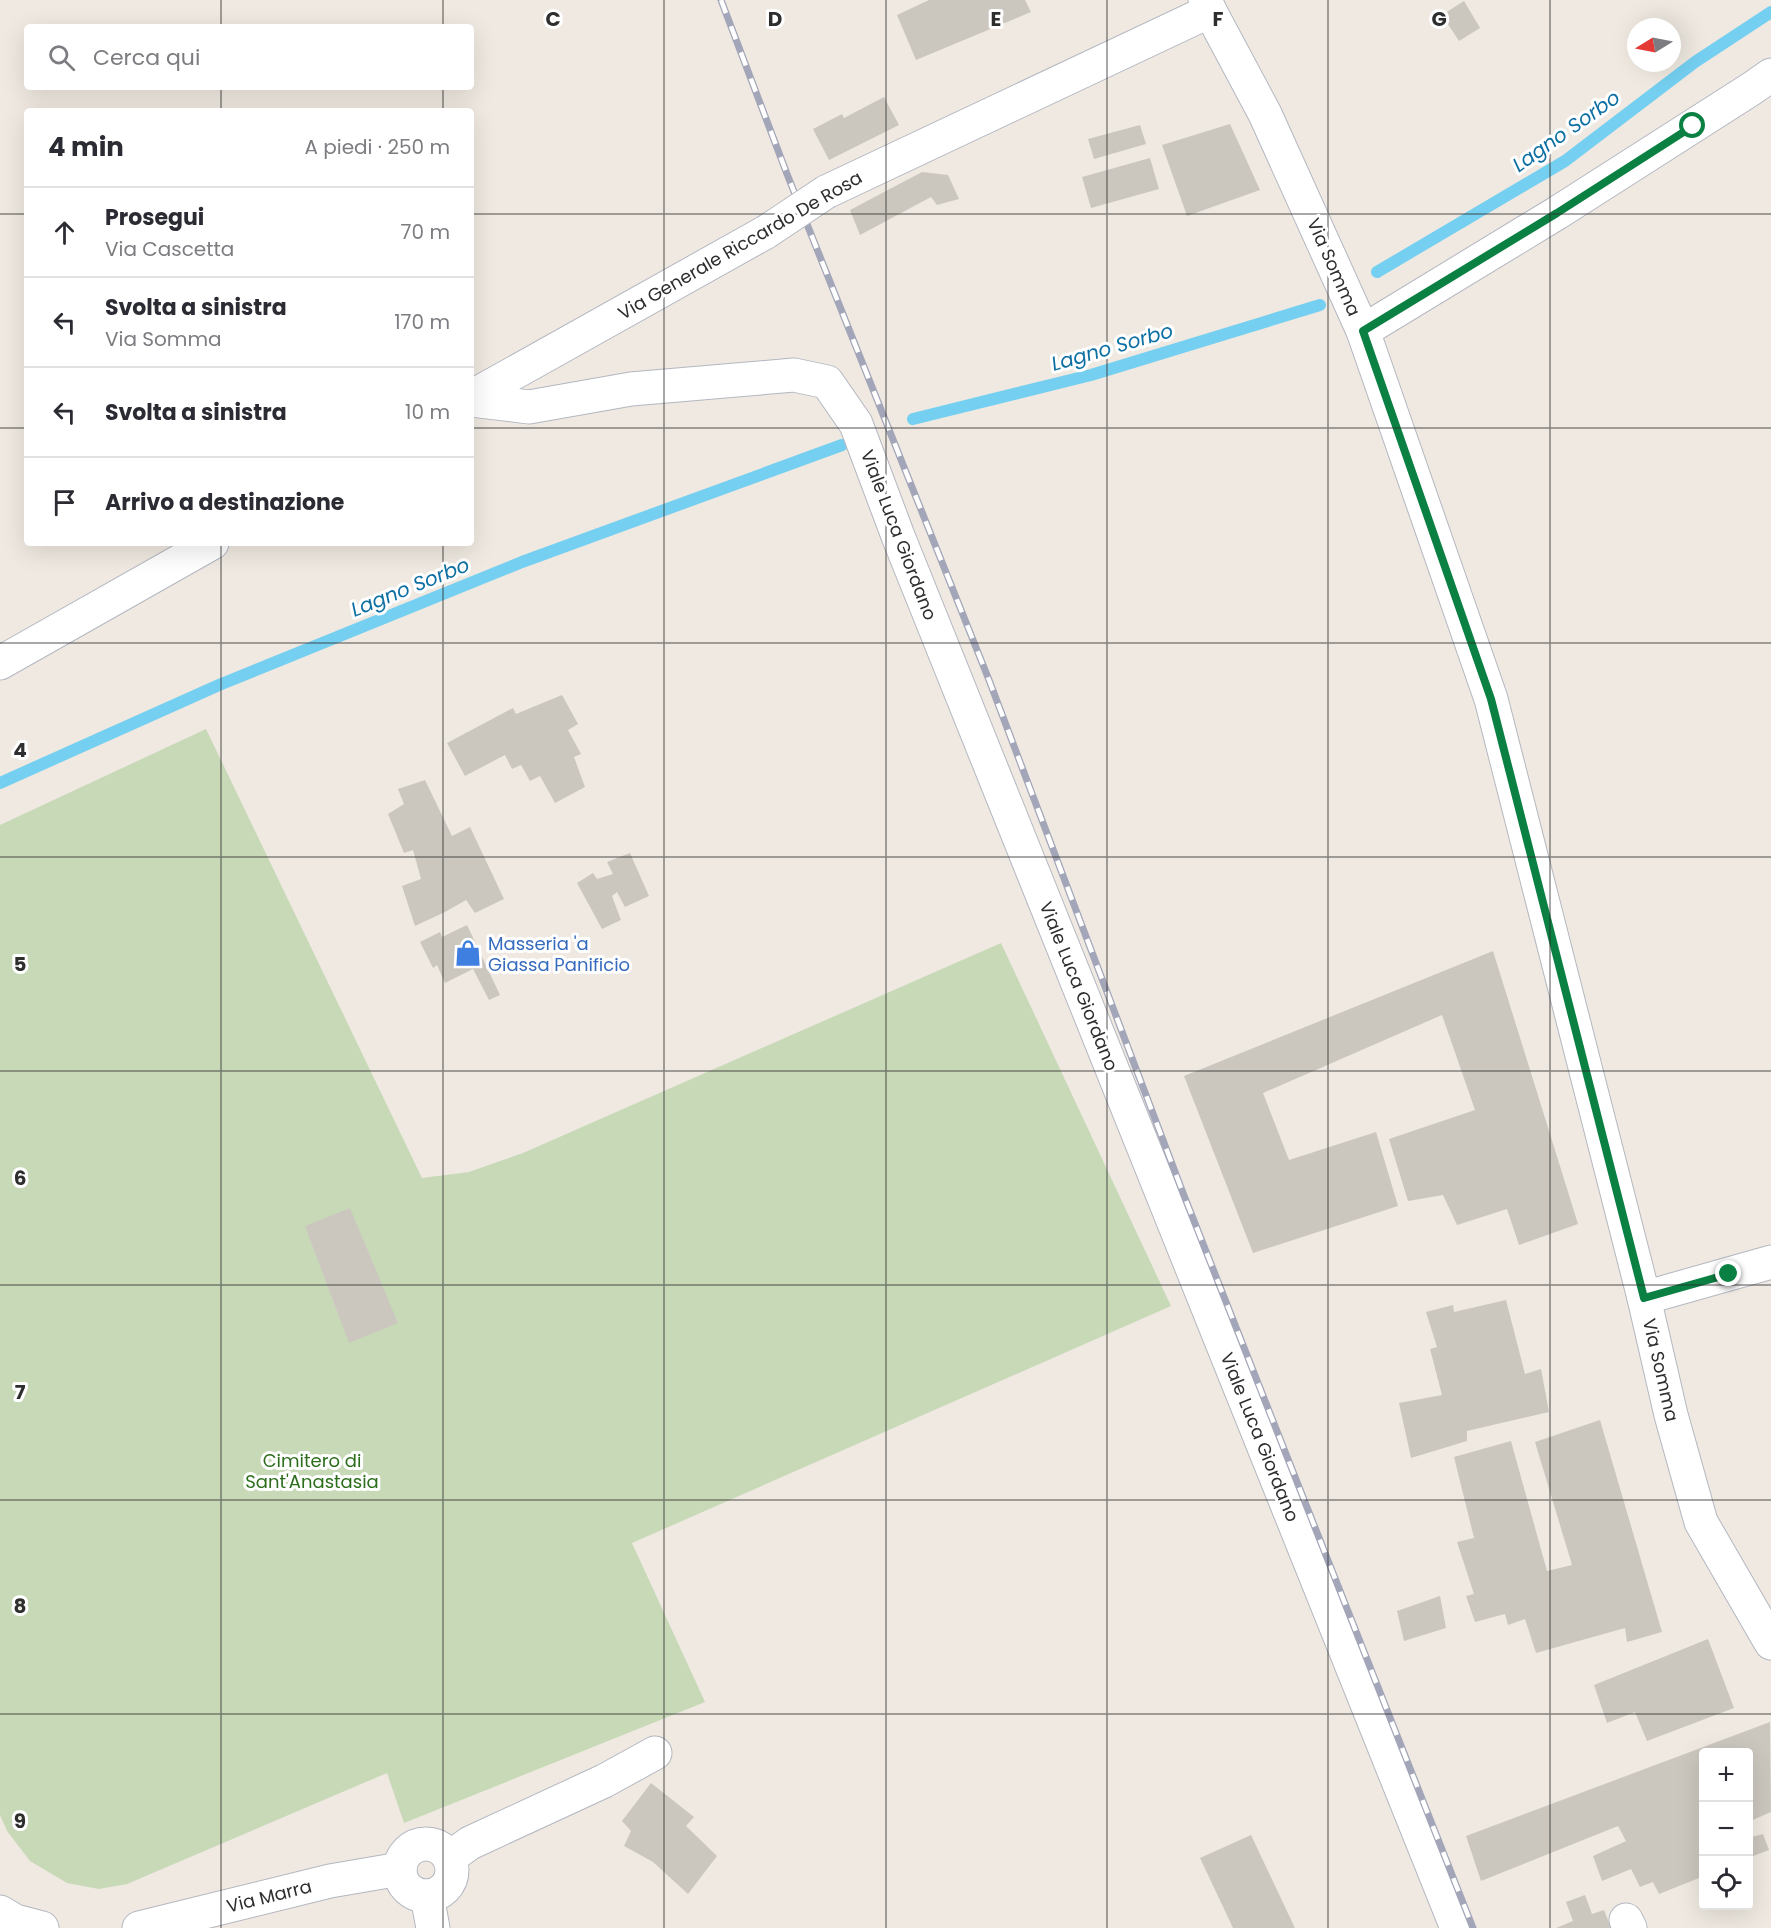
<!DOCTYPE html>
<html lang="it">
<meta charset="utf-8">
<style>
:root{--surface:#fff;--page:#f2f2f3;--text:#2b2b33;--muted:#7c7c81;--line:#e1e1e2}
body{margin:0;font-family:Poppins,sans-serif;background:var(--page);color:var(--text)}
.controls{position:absolute;right:18px;bottom:18px;display:grid;overflow:hidden;border-radius:6px;box-shadow:0 6px 24px #0002}
.controls button{width:54px;height:54px;display:grid;place-items:center;padding:0;border:0;border-bottom:2px solid var(--line);background:var(--surface);color:var(--text);font:30px sans-serif}
.compass{position:absolute;left:1627px;top:18px;width:54px;height:54px;border-radius:50%;background:var(--surface);box-shadow:0 6px 24px #0002;rotate:260deg}
.stop{position:absolute;width:18px;height:18px;margin:-14px;border:4px solid #0b8043;border-radius:50%;background:#fff}
.stop.end{background:#0b8043;border-color:#fff;box-shadow:0 2px 6px #0008}
.list{margin:0;padding:0;list-style:none}
h2{display:flex;justify-content:space-between;align-items:center;height:78px;margin:0;padding:0 24px;font-size:26px}
h2 small{font-size:20px;font-weight:400;color:var(--muted)}
.list li{display:grid;grid-template-columns:39px 1fr auto;gap:18px;align-items:center;box-sizing:border-box;height:90px;padding:0 24px;border-top:2px solid var(--line)}
.list b{display:block;font-size:22px;white-space:nowrap}
.list p{margin:0;font-size:20px;white-space:nowrap;color:var(--muted)}
.list em{font-size:20px;font-style:normal;color:var(--muted)}
.icon{flex:none;width:33px;height:33px;fill:none;stroke:currentColor;stroke-width:2;stroke-linecap:round;stroke-linejoin:round}
.map{position:relative;flex:none;width:1771px;height:1928px;overflow:hidden}
.search{position:absolute;background:var(--surface);box-shadow:0 6px 24px #0002;left:24px;top:24px;width:450px;height:66px;display:flex;align-items:center;gap:15px;box-sizing:border-box;padding:0 21px;border-radius:6px;color:var(--muted);font-size:22px}
.panel{position:absolute;background:var(--surface);box-shadow:0 6px 24px #0002;left:24px;top:108px;width:450px;height:438px;border-radius:6px}
.map>svg:first-child{display:block}
.cemetery{fill:#c8d9b8}
.lines{fill:none;stroke-linecap:round;stroke-linejoin:round}
.stream{stroke:#75cff0;stroke-width:12}
.building{fill:#cbc7bf}
.street-casing{stroke:#b4b7c1;stroke-width:35}
.secondary-casing{stroke:#b4b7c1;stroke-width:35}
.street{stroke:#fff;stroke-width:33}
.secondary{stroke:#fff;stroke-width:33}
.rail-casing{stroke:#a3a6b8;stroke-width:7}
.rail{stroke:#fff;stroke-width:4.5;stroke-dasharray:14;stroke-linecap:butt}
.secondary-bridge-casing{stroke:#b4b7c1;stroke-width:35;stroke-linecap:butt}
.secondary-bridge{stroke:#fff;stroke-width:33}
.route{stroke:#0b8043;stroke-width:8}
.grid{fill:none;stroke:#2e2e2e;stroke-width:1.5;stroke-opacity:0.55}
.labels{text-anchor:middle;dominant-baseline:central;stroke-width:6;stroke-linejoin:round;paint-order:stroke}
.street-label{font-size:18px;fill:#2e2e2e;stroke:#fff}
.shop-label{font-size:18px;fill:#366cbe;stroke:#fff;text-anchor:start}
.park-label{font-size:18px;fill:#2c6e1b;stroke:#fff}
.water-label{font-size:20px;font-style:italic;fill:#0d6fa3;stroke:#fff}
.grid-label{font-size:20px;text-anchor:middle;font-weight:bold;fill:#2e2e2e;stroke:#fff;stroke-width:6;stroke-linejoin:round;paint-order:stroke}
</style>
<div class="map">
<svg width="1771" height="1928" viewBox="0 0 1771 1928">
<rect width="100%" height="100%" fill="#efe9e1"/>
<polygon class="cemetery" points="206,729 422,1178 469,1172 523,1153 1001,943 1171,1306 632,1543 705,1702 404,1823 387,1773 127,1884 99,1889 67,1883 30,1861 7,1831 0,1815 0,825"/>
<g class="lines">
<g class="stream">
<polyline points="1377,272 1565,161 1695,62 1771,12"/>
<polyline points="913,419 1091,375 1320,305"/>
<polyline points="0,783 219,685 522,562 842,445"/>
</g>
</g>
<g class="building">
<polygon points="929,0 1025,0 1031,12 916,60 897,15"/>
<polygon points="1464,1 1480,28 1459,41 1442,15"/>
<polygon points="884,97 899,125 829,160 813,129 842,114 844,118"/>
<polygon points="1230,124 1260,190 1187,216 1162,145"/>
<polygon points="1140,125 1146,144 1094,159 1088,139"/>
<polygon points="1150,158 1159,189 1091,208 1082,177"/>
<polygon points="922,172 948,175 959,199 937,205 931,197 860,235 850,210"/>
<polygon points="562,695 578,724 568,730 581,754 574,757 585,787 555,803 540,776 530,781 521,765 512,769 505,755 465,776 447,743 513,708 516,714"/>
<polygon points="425,780 452,836 470,827 504,899 475,913 466,900 447,911 415,926 402,886 421,879 413,850 404,853 388,814 404,804 398,789"/>
<polygon points="630,853 649,896 625,907 617,892 612,896 621,920 602,929 577,883 593,873 597,879 613,874 607,862"/>
<polygon points="467,925 500,995 489,1000 473,969 445,983 437,965 433,968 420,942 440,932 442,937"/>
<polygon points="1493,951 1578,1224 1519,1245 1507,1209 1457,1225 1443,1195 1408,1201 1389,1139 1475,1110 1442,1015 1263,1093 1289,1160 1376,1132 1398,1206 1253,1253 1184,1076"/>
<polygon points="350,1208 398,1323 349,1343 305,1226"/>
<polygon points="1506,1300 1525,1374 1541,1369 1549,1412 1467,1431 1467,1441 1411,1458 1399,1403 1442,1395 1430,1349 1437,1347 1426,1312 1453,1305 1454,1312"/>
<polygon points="1600,1420 1662,1632 1627,1642 1625,1628 1536,1653 1525,1619 1508,1625 1505,1614 1475,1622 1466,1596 1474,1594 1457,1542 1474,1538 1454,1457 1511,1441 1547,1571 1572,1565 1535,1442"/>
<polygon points="1440,1596 1446,1628 1404,1641 1397,1611"/>
<polygon points="1708,1639 1734,1708 1647,1741 1635,1712 1607,1723 1594,1685"/>
<polygon points="1770,1722 1771,1812 1748,1822 1748,1752 1704,1752 1704,1876 1659,1894 1653,1882 1640,1887 1631,1869 1602,1881 1593,1856 1626,1841 1618,1826 1481,1881 1466,1836"/>
<polygon points="651,1783 694,1817 686,1826 717,1856 688,1894 653,1862 624,1846 631,1831 622,1821"/>
<polygon points="1763,1834 1769,1850 1748,1858 1748,1838"/>
<polygon points="1251,1835 1295,1928 1233,1928 1200,1858"/>
<polygon points="1585,1895 1592,1914 1604,1910 1611,1928 1556,1928 1573,1921 1566,1902"/>
</g>
<g class="lines">
<defs>
<g id="street">
<polyline points="1210,11 1265,114 1363,331 1491,699 1644,1298 1671,1415 1701,1522 1771,1643"/>
<polyline points="1363,331 1557,213 1751,89 1771,75"/>
<polyline points="471,400 529,407 631,389 794,375 827,382 856,424 898,536 1457,1928"/>
<polyline points="1644,1298 1771,1262"/>
<circle cx="426" cy="1870" r="26"/>
<polyline points="449,1858 470,1843 604,1781 655,1753"/>
<polyline points="427,1896 433,1928"/>
<polyline points="0,1912 15,1921 42,1928"/>
<polyline points="1626,1920 1630,1928"/>
<polyline points="139,1928 330,1881 400,1869"/>
</g>
<g id="secondary">
<polyline points="826,192 1210,11 1205,0"/>
<polyline points="471,397 766,232"/>
<polyline points="0,663 212,543"/>
</g>
</defs>
<use href="#street" class="street-casing"/>
<use href="#secondary" class="secondary-casing"/>
<use href="#street" class="street"/>
<use href="#secondary" class="secondary"/>
<defs>
<polyline id="rail" points="721,0 787,174 989,680 1183,1193 1473,1928"/>
</defs>
<use href="#rail" class="rail-casing"/>
<use href="#rail" class="rail"/>
<defs>
<polyline id="secondary-bridge" points="766,232 826,192"/>
</defs>
<use href="#secondary-bridge" class="secondary-bridge-casing"/>
<use href="#secondary-bridge" class="secondary-bridge"/>
</g>
<g class="lines">
<polyline class="route" points="1693,126 1557,213 1363,331 1491,699 1644,1298 1729,1274"/>
</g>
<path class="grid" d="M 221,0 L 221,27M 443,0 L 443,27M 664,0 L 664,1928M 886,0 L 886,1928M 1107,0 L 1107,1928M 1328,0 L 1328,1928M 1550,0 L 1550,1928M 221,87 L 221,111M 443,87 L 443,111M 0,214 L 27,214M 471,214 L 1771,214M 0,428 L 27,428M 471,428 L 1771,428M 221,543 L 221,1928M 443,543 L 443,1928M 0,643 L 1771,643M 0,857 L 1771,857M 0,1071 L 1771,1071M 0,1285 L 1771,1285M 0,1500 L 1771,1500M 0,1714 L 1771,1714"/>
<defs>
<symbol id="shop-bare" viewBox="-9 -9 18 18"><path d="M-5-2.5h2.3a2.7 3.5 0 0 1 5.4 0H5L5.5 6h-11ZM-1.5-2.5h3a1.5 2.3 0 0 0-3 0Z" fill="#3f7fe0" stroke="#fff" stroke-width="2.5" paint-order="stroke"/></symbol>
</defs>
<g fill-rule="evenodd">
<use href="#shop-bare" x="449" y="934" width="38" height="38"/>
</g>
<g class="labels">
<g class="street-label">
<text transform="translate(740 245) rotate(-30)">Via Generale Riccardo De Rosa</text>
<text transform="translate(1334 267) rotate(66)">Via Somma</text>
<text transform="translate(899 535) rotate(69)">Viale Luca Giordano</text>
<text transform="translate(1079 986) rotate(68)">Viale Luca Giordano</text>
<text transform="translate(1661 1370) rotate(77)">Via Somma</text>
<text transform="translate(1260 1437) rotate(68)">Viale Luca Giordano</text>
<text transform="translate(269 1896) rotate(-14)">Via Marra</text>
</g>
<g class="shop-label">
<text x="488" y="943">Masseria 'a<tspan x="488" dy="21">Giassa Panificio</tspan></text>
</g>
<g class="park-label">
<text x="312" y="1460">Cimitero di<tspan x="312" dy="21">Sant'Anastasia</tspan></text>
</g>
<g class="water-label">
<text transform="translate(1566 131) rotate(-35)">Lagno Sorbo</text>
<text transform="translate(1112 347) rotate(-16)">Lagno Sorbo</text>
<text transform="translate(410 587) rotate(-22)">Lagno Sorbo</text>
</g>
</g>
<g class="grid-label">
<text x="553" y="26">C</text>
<text x="775" y="26">D</text>
<text x="996" y="26">E</text>
<text x="1218" y="26">F</text>
<text x="1439" y="26">G</text>
<text x="20" y="757">4</text>
<text x="20" y="971">5</text>
<text x="20" y="1185">6</text>
<text x="20" y="1399">7</text>
<text x="20" y="1613">8</text>
<text x="20" y="1828">9</text>
</g>
</svg>
<div class="controls">
<button>+</button>
<button>−</button>
<button><svg class="icon" aria-label="locate" viewBox="0 0 24 24"><circle cx="12" cy="12" r="6"/><path d="M12 2v4M12 18v4M2 12h4M18 12h4"/></svg></button>
</div>
<svg class="compass" viewBox="-18 -18 36 36"><path d="M0-13l5 13h-10z" fill="#e53935"/><path d="M0 13l5-13h-10z" fill="#7c7c81"/></svg>
<div class="stop" style="left:1693px;top:126px"></div>
<div class="stop end" style="left:1729px;top:1274px"></div>
<div class="search"><svg class="icon" aria-label="search" viewBox="0 0 24 24"><circle cx="10" cy="10" r="6"/><path d="M15 15l6 6"/></svg>Cerca qui</div>
<section class="panel">
<h2>4 min<small>A piedi · 250 m</small></h2>
<ul class="list">
<li><svg class="icon" aria-label="ahead" viewBox="0 0 24 24"><path d="M12 20V5M6 11l6-6 6 6"/></svg><div><b>Prosegui</b><p>Via Cascetta</p></div><em>70 m</em></li>
<li><svg class="icon" aria-label="left" viewBox="0 0 24 24"><path d="M17 20v-9H6M10 6l-5 5 5 5"/></svg><div><b>Svolta a sinistra</b><p>Via Somma</p></div><em>170 m</em></li>
<li><svg class="icon" aria-label="left" viewBox="0 0 24 24"><path d="M17 20v-9H6M10 6l-5 5 5 5"/></svg><div><b>Svolta a sinistra</b></div><em>10 m</em></li>
<li><svg class="icon" aria-label="arrive" viewBox="0 0 24 24"><path d="M6 21V4h12l-3 4 3 4H6"/></svg><div><b>Arrivo a destinazione</b></div></li>
</ul>
</section>
</div>
